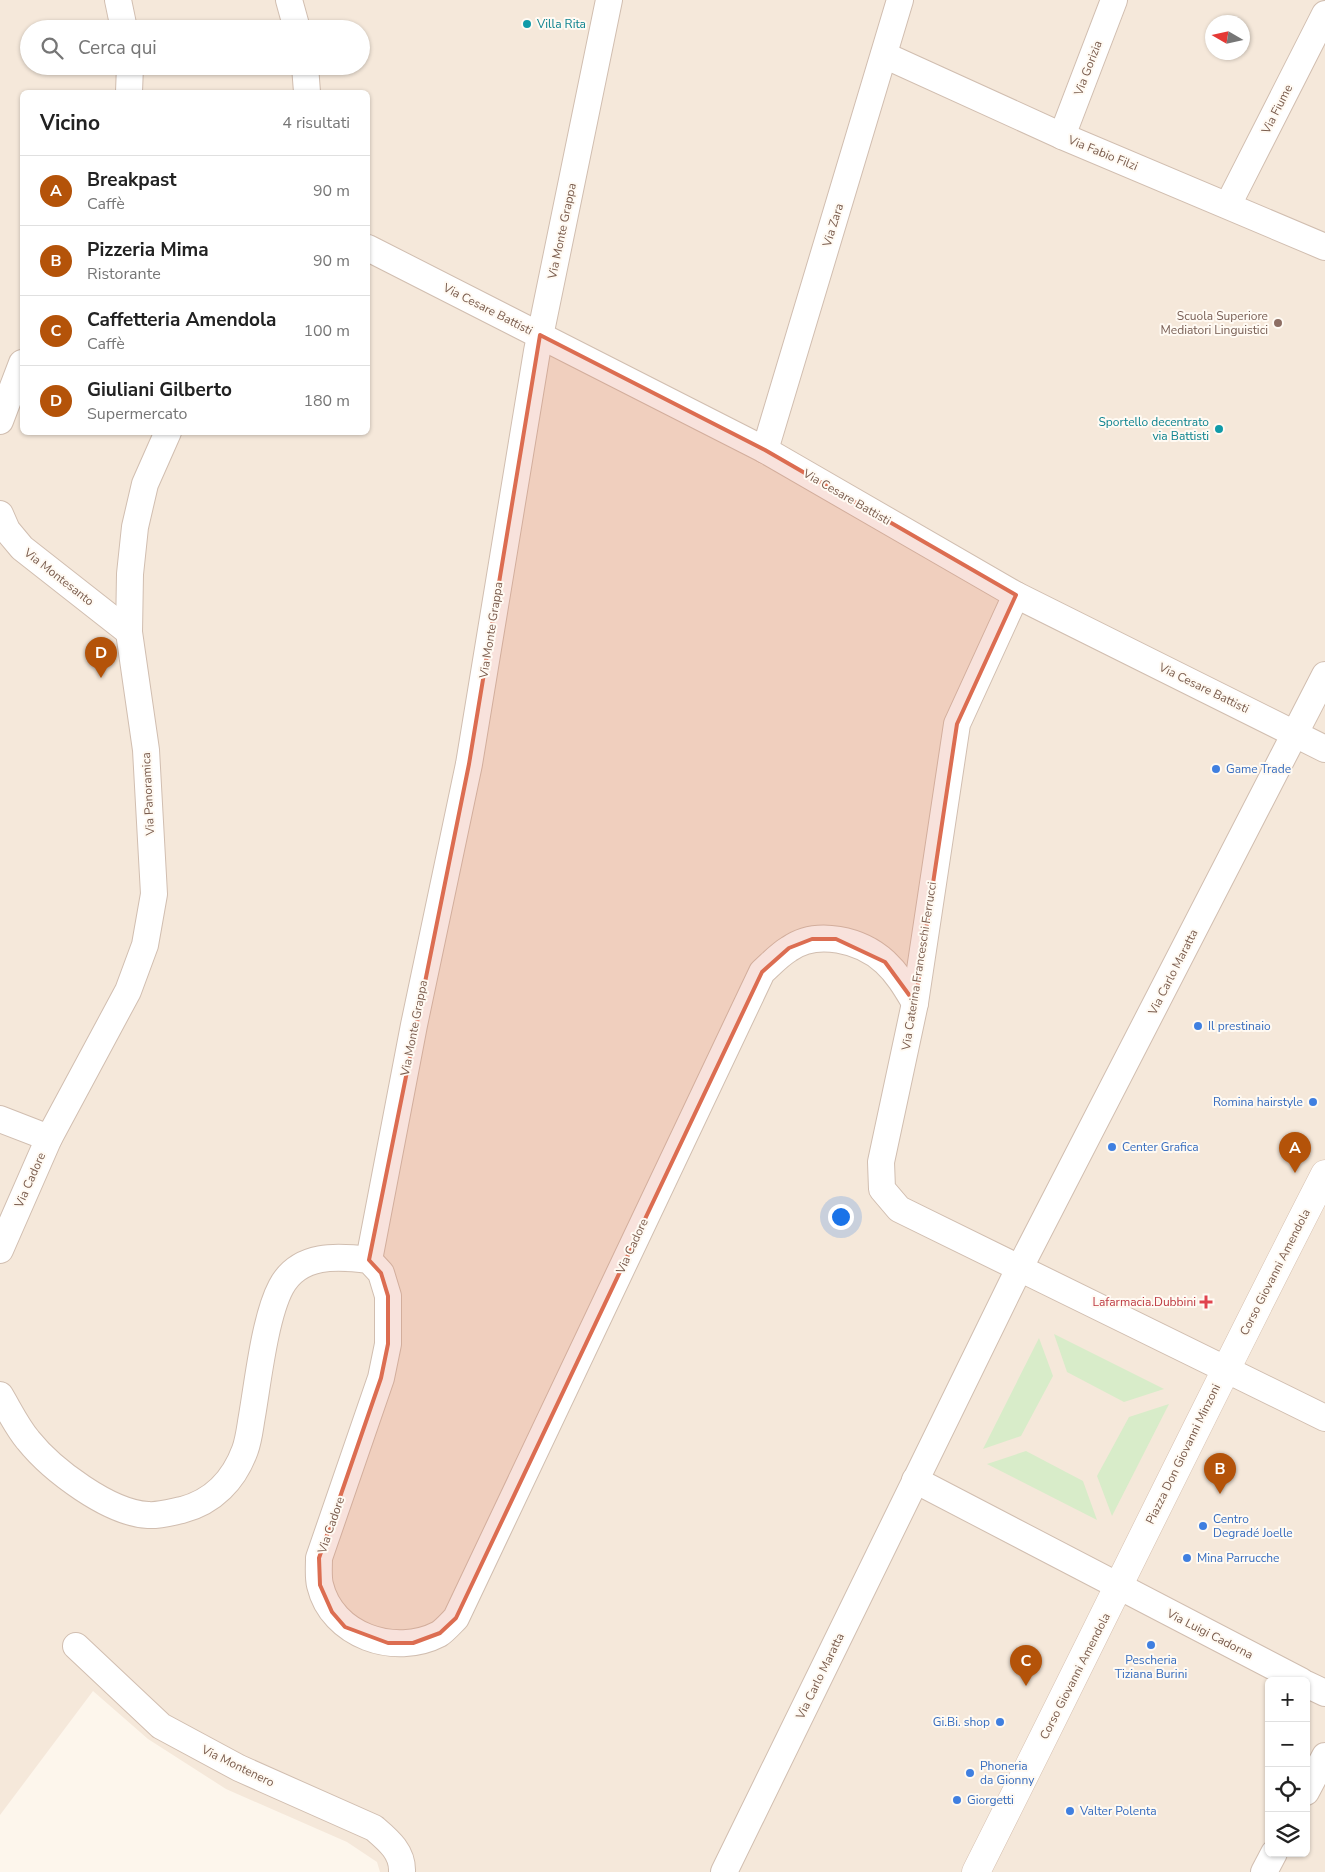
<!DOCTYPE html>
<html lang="it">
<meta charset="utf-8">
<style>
:root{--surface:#fff;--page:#f2f2f2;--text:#222;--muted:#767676;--line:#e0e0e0;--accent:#b45309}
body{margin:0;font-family:"Nunito Sans",sans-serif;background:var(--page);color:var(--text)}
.controls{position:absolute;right:15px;bottom:15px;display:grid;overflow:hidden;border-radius:8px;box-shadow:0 1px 4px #0004}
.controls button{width:45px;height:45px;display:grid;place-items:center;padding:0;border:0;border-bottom:1px solid var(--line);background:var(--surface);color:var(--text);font:25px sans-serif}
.compass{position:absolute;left:1205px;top:15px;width:45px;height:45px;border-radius:50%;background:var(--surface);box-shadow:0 1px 4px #0004;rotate:279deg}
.you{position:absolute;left:840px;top:1216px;width:18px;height:18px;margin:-12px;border:4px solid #fff;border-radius:50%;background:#1a73e8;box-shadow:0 0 0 8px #1a73e833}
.badge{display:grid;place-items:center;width:32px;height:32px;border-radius:50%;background:var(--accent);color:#fff;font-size:16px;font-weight:700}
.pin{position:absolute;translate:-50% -41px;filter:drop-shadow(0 1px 2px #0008)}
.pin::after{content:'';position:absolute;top:26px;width:18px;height:15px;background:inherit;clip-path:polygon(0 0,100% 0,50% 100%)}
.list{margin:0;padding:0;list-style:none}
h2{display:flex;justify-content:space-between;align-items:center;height:65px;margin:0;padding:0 20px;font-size:21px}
h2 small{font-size:16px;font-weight:400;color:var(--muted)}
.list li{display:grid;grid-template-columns:32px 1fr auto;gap:15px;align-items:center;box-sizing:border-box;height:70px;padding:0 20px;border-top:1px solid var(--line)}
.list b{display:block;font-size:19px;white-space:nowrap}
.list p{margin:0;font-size:16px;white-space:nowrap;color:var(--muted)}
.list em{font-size:16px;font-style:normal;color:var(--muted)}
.icon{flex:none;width:28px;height:28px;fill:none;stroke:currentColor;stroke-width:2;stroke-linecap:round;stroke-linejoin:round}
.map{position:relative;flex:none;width:1325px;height:1872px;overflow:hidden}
.search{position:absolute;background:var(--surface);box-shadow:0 1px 4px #0004;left:20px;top:20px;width:350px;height:55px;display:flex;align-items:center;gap:12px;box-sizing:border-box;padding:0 18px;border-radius:28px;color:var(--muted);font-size:19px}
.panel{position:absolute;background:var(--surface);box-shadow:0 1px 4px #0004;left:20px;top:90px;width:350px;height:345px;border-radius:8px}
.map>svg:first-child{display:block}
.residential{fill:#f5e8da;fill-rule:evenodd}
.green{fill:#d8ecc9}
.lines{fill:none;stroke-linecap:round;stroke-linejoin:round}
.street-casing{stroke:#d1beb0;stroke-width:28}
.secondary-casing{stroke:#d6c0b0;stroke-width:29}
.street{stroke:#fff;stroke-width:26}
.secondary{stroke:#fff;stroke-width:28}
.marked{fill:#dc6d51;fill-opacity:0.2;stroke:#dc6d51;stroke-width:4;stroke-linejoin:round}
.culture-dot{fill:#0f9aa8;stroke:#fffaf3;stroke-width:2}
.education-dot{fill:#8d6e63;stroke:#fffaf3;stroke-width:2}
.shop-dot{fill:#3f7fe0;stroke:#fffaf3;stroke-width:2}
.health-dot{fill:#e0444e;stroke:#fffaf3;stroke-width:2}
.labels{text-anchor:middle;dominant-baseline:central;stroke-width:4;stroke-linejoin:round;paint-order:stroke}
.culture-label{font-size:12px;fill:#0d838f;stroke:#fffaf3;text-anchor:start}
.street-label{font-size:12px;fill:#7a5c4d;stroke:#fffaf3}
.education-label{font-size:12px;fill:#785e54;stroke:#fffaf3;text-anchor:end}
.shop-label{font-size:12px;fill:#366cbe;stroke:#fffaf3;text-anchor:start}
.health-label{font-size:12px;fill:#be3a42;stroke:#fffaf3;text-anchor:end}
</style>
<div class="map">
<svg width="1325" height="1872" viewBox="0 0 1325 1872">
<rect width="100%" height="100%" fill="#fdf6ec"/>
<path class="residential" d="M 0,0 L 1325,0 L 1325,1872 L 380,1872 L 377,1862 L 347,1842 L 226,1789 L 148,1739 L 93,1691 L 0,1815 ZM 1212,22 L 1242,22 L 1242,52 L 1212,52 ZM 29,29 L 361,29 L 361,66 L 29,66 ZM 22,92 L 368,92 L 368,432 L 22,432 ZM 1269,1681 L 1306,1681 L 1306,1853 L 1269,1853 Z"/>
<g class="green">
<polygon points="1054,1334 1164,1389 1124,1402 1067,1372"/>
<polygon points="1039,1338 1053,1376 1021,1436 983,1449"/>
<polygon points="1169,1404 1112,1516 1097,1476 1129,1417"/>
<polygon points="1026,1451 1083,1481 1097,1520 987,1464"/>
</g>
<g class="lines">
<defs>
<g id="street">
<polyline points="118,0 124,29"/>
<polyline points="289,0 297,29"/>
<polyline points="884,55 1062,136 1325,247"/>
<polyline points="305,66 307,92"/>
<polyline points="129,92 130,66"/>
<polyline points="1062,136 1114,0"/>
<polyline points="1228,205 1325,14"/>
<polyline points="368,248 765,450 1016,595 1325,749"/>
<polyline points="0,421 22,363"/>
<polyline points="765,450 900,0"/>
<polyline points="0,514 7,530 22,548 129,632"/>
<polyline points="1016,595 957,724 915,1003 881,1162 882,1189 899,1209 1325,1418"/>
<polyline points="0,1119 49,1138"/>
<polyline points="0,1250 49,1138 128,991 145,945 154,894 146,750 129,632 130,574 135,527 145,484 168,432"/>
<polyline points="369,1260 414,1025 469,764 537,351 609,0"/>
<path d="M 0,1395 C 9,1410 17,1427 28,1440 C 52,1470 109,1513 148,1515 C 158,1516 172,1512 182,1510 C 213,1502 234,1480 245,1450 C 249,1439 250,1427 252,1416 C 258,1381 265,1317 281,1287 C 299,1253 338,1256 369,1260 L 381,1273 L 388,1296 L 388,1344 L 381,1378 L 319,1558 C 319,1567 318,1577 320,1585 C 332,1636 395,1657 439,1634 C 445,1630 451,1623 456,1618 L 762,972 C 771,964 779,955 789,949 C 817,929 861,940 885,962 C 898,974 906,988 915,1003"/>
<polyline points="915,1480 1301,1681"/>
<path d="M 76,1646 L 161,1726 L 239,1768 L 374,1828 C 388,1840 403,1852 402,1872"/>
<polyline points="1306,1684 1325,1693"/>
<polyline points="1306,1792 1325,1756"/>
<polyline points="724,1872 1014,1279 1325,675"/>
<polyline points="1264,1872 1274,1853"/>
</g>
<path id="secondary" d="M 976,1872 C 1093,1640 1206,1405 1325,1174"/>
</defs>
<use href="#street" class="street-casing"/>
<use href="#secondary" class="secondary-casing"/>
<use href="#street" class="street"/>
<use href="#secondary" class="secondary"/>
</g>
<path class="marked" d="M 540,335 L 765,450 L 1016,595 L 957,724 L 915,1003 L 885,962 L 836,939 L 812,939 L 789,948 L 762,972 L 456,1618 L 440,1633 L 413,1643 L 388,1643 L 345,1627 L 332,1612 L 320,1585 L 319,1558 L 381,1378 L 388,1344 L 388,1296 L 381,1273 L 369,1260 L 469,764 Z"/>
<g class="culture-dot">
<circle cx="527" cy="24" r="5"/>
<circle cx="1219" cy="429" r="5"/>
</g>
<circle class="education-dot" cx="1278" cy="323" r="5"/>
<g class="shop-dot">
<circle cx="1216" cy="769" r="5"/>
<circle cx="1198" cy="1026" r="5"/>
<circle cx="1313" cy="1102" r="5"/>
<circle cx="1112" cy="1147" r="5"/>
<circle cx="1203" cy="1526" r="5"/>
<circle cx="1187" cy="1558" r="5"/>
<circle cx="1151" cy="1645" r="5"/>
<circle cx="1000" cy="1722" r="5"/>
<circle cx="970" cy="1773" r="5"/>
<circle cx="957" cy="1800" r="5"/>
<circle cx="1070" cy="1811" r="5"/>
</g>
<path class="health-dot" d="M1203.5 1294.5h5v5h5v5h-5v5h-5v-5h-5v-5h5z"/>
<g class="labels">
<g class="culture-label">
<text x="537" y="24">Villa Rita</text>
<text x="1209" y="422" text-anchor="end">Sportello decentrato<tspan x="1209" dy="14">via Battisti</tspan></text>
</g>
<g class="street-label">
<text transform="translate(1088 68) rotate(-69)">Via Gorizia</text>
<text transform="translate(1277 109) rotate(-63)">Via Fiume</text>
<text transform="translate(1103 153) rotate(22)">Via Fabio Filzi</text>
<text transform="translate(833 225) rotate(-73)">Via Zara</text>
<text transform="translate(562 231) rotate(-78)">Via Monte Grappa</text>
<text transform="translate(488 309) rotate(27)">Via Cesare Battisti</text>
<text transform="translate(847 497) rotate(30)">Via Cesare Battisti</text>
<text transform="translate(59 577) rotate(38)">Via Montesanto</text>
<text transform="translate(491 630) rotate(-81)">Via Monte Grappa</text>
<text transform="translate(1204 688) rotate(26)">Via Cesare Battisti</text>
<text transform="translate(148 794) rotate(-93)">Via Panoramica</text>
<text transform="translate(919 966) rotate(-81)">Via Caterina Franceschi Ferrucci</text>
<text transform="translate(1173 972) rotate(-63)">Via Carlo Maratta</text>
<text transform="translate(414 1028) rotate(-79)">Via Monte Grappa</text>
<text transform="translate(30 1180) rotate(-66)">Via Cadore</text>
<text transform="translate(632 1246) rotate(-65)">Via Cadore</text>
<text transform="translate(1275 1272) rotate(-63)">Corso Giovanni Amendola</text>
<text transform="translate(1183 1454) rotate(-64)">Piazza Don Giovanni Minzoni</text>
<text transform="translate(331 1525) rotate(-71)">Via Cadore</text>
<text transform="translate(1210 1634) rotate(27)">Via Luigi Cadorna</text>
<text transform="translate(820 1676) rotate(-64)">Via Carlo Maratta</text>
<text transform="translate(1075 1676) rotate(-63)">Corso Giovanni Amendola</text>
<text transform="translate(238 1766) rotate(26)">Via Montenero</text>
</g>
<g class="education-label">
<text x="1268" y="316">Scuola Superiore<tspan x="1268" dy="14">Mediatori Linguistici</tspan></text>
</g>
<g class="shop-label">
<text x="1226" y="769">Game Trade</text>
<text x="1208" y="1026">Il prestinaio</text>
<text x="1303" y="1102" text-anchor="end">Romina hairstyle</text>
<text x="1122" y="1147">Center Grafica</text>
<text x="1213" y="1519">Centro<tspan x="1213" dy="14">Degradé Joelle</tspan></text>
<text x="1197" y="1558">Mina Parrucche</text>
<text x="1151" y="1660" text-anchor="middle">Pescheria<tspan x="1151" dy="14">Tiziana Burini</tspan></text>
<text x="990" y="1722" text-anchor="end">Gi.Bi. shop</text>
<text x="980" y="1766">Phoneria<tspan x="980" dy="14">da Gionny</tspan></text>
<text x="967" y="1800">Giorgetti</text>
<text x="1080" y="1811">Valter Polenta</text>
</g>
<g class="health-label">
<text x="1196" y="1302">Lafarmacia.Dubbini</text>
</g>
</g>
</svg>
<div class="controls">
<button>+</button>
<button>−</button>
<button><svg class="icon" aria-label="locate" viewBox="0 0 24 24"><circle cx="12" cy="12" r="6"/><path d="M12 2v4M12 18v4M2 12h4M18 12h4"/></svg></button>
<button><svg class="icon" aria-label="layers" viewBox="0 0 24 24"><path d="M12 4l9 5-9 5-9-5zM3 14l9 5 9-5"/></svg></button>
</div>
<svg class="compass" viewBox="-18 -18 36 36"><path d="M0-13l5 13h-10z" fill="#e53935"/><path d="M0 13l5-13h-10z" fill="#767676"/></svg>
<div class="you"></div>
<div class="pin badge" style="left:1295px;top:1173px">A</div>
<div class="pin badge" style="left:1220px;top:1494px">B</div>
<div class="pin badge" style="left:1026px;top:1686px">C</div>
<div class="pin badge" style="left:101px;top:678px">D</div>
<div class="search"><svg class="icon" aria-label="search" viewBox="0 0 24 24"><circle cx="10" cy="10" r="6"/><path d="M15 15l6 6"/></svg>Cerca qui</div>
<section class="panel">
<h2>Vicino<small>4 risultati</small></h2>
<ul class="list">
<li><span class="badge">A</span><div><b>Breakpast</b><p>Caffè</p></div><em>90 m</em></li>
<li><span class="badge">B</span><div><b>Pizzeria Mima</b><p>Ristorante</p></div><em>90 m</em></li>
<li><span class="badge">C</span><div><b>Caffetteria Amendola</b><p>Caffè</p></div><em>100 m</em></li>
<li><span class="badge">D</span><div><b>Giuliani Gilberto</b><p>Supermercato</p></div><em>180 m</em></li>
</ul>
</section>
</div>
